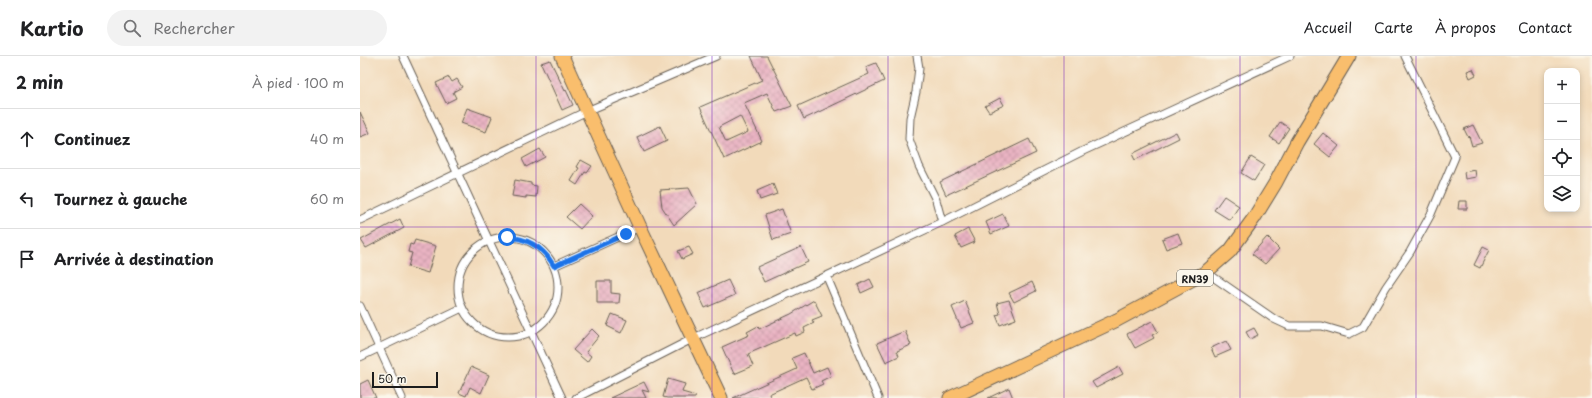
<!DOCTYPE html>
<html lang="fr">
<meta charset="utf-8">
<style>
:root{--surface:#fff;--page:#f2f2f2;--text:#202124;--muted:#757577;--line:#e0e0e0}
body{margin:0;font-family:"Playpen Sans",sans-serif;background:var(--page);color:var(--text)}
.controls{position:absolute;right:12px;top:12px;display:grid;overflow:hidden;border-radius:8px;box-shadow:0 2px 6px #0003}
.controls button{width:36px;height:36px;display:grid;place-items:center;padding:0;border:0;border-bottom:1px solid var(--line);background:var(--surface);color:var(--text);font:20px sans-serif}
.scale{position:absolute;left:12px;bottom:10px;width:66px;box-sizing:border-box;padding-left:4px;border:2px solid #1c1c1c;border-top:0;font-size:11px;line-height:14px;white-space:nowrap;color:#1c1c1c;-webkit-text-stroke:3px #fbf7ec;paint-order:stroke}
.stop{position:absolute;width:12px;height:12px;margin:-9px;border:3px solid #1a73e8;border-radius:50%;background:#fff}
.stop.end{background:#1a73e8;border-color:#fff;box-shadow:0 1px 4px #0008}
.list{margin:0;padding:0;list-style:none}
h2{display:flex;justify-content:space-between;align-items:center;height:52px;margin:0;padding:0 16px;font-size:17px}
h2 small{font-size:13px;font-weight:400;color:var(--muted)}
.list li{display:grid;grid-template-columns:26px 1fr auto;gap:12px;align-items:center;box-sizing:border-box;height:60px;padding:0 16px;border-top:1px solid var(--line)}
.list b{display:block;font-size:15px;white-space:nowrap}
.list em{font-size:13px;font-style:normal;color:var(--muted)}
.icon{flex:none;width:22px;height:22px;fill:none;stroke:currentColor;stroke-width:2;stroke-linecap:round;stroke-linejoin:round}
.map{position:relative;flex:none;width:1232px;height:342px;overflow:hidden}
header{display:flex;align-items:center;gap:24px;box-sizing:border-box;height:56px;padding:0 20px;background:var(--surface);border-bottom:1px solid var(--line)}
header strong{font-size:19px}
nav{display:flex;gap:22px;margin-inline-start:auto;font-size:14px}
.search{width:280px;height:36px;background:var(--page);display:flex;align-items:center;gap:10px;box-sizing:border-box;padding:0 14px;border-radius:22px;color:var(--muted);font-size:15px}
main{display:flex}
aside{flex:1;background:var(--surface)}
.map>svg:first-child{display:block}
.building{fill:url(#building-cross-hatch);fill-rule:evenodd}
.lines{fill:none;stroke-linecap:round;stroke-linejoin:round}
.street-casing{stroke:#675e53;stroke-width:9}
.highway-casing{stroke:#675e53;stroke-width:15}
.street{stroke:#fff;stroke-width:7}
.highway{stroke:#f9be6d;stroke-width:13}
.route{stroke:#1a73e8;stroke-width:5}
.grid{fill:none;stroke:#7b2cbf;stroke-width:1;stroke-opacity:0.55}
.labels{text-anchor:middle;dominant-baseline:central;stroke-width:3;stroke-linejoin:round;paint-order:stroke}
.shield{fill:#fbf7ec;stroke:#5f5e5a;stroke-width:1}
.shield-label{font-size:10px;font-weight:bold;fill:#1c1c1c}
</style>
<header>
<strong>Kartio</strong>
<div class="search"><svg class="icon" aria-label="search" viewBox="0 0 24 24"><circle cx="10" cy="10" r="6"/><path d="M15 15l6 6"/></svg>Rechercher</div>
<nav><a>Accueil</a><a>Carte</a><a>À propos</a><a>Contact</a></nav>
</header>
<main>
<aside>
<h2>2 min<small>À pied · 100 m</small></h2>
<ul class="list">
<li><svg class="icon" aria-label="ahead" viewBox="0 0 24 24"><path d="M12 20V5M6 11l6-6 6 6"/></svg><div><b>Continuez</b></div><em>40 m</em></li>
<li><svg class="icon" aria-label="left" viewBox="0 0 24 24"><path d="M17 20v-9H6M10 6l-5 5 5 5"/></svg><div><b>Tournez à gauche</b></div><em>60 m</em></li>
<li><svg class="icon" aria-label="arrive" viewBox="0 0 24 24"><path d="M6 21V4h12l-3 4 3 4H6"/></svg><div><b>Arrivée à destination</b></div></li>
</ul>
</aside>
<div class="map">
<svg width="1232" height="342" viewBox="0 0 1232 342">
<defs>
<pattern id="building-cross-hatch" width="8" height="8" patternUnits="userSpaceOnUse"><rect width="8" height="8" fill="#e9b3c2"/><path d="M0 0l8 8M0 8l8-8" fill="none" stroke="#c799a6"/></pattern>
</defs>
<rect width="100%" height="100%" fill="#fbf7ec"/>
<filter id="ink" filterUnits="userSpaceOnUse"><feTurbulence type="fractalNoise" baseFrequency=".025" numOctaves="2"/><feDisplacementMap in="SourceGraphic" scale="8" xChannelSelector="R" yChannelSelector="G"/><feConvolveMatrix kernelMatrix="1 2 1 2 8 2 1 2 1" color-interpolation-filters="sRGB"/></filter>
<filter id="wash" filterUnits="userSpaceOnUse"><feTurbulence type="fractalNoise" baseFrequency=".012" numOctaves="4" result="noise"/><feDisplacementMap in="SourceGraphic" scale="16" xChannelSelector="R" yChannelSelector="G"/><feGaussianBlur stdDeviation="0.9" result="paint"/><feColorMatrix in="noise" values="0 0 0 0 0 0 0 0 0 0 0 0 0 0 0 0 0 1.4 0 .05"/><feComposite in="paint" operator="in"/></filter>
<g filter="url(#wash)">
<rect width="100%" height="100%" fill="#f2daba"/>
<g id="blocks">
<g class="building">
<path d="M 391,0 L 407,0 L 432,50 L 416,56 L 407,37 L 384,47 L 402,85 L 364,103 L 340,51 L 402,24 ZM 380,60 L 388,76 L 366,86 L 359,71 Z"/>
<polygon points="190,4 205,35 206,34 213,49 202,54 181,7"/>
<polygon points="516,7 524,25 444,63 438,50 509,18 506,11"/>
<polygon points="1113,13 1116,19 1110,22 1107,15"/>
<polygon points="89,21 92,26 97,23 102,31 93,36 96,42 86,47 76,27"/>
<polygon points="640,42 644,49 629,56 625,50"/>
<polygon points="107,52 132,61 126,76 101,67"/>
<polygon points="0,56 10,77 0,81"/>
<polygon points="920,66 929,72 919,87 910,81"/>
<polygon points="1113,69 1122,87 1112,90 1109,80 1108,81 1104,73"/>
<polygon points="300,70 307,85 284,96 277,81"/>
<polygon points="816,76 819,82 775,104 772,98"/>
<polygon points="963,77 979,90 970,101 954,88"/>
<polygon points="669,83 676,97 586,139 580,126"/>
<polygon points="180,93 185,101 166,111 162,103"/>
<polygon points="891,101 904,109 894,125 881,117"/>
<polygon points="221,104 232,110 227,117 225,116 217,129 211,125 219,112 217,111"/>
<polygon points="1115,114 1116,121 1105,123 1104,116"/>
<polygon points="155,124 171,127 171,129 177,130 176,141 166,140 166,142 152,140"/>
<polygon points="413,128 417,138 400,144 397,135"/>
<polygon points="329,132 337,148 314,169 302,151 300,134"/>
<polygon points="864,140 879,150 870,164 854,154"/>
<polygon points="1099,145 1107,145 1107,153 1098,153"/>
<polygon points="219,148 232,160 220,173 206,161"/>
<polygon points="422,153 431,178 413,184 405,159"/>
<polygon points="643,158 649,170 631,178 626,166"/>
<polygon points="40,163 44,172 6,192 1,184"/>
<polygon points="608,173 615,186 601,192 595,180"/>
<polygon points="818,177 822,187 806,193 802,183"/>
<polygon points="907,181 919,193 905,208 892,198"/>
<polygon points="55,184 76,190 68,217 48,211 52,197 48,196 50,188 53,189"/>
<polygon points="329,191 333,198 322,203 318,195"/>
<polygon points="441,191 448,206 404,226 397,211"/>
<polygon points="1123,191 1129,194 1120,212 1114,209"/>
<polygon points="510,223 514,231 501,237 498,229"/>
<polygon points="368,224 375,239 345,252 338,237"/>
<polygon points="237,225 251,225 251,237 260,238 259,247 237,247"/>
<polygon points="672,226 676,235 654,246 649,237"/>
<polygon points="454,244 462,260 452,264 454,267 444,272 445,276 436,280 435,277 388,298 393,310 374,318 362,291 389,279 387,276 398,270 399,273 431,258"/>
<polygon points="649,244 656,263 640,269 636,259 640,258 637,247"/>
<polygon points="605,245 614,267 601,272 592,251"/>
<polygon points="252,258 267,264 261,277 247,270"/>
<polygon points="792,265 798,276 792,279 794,282 775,292 767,278"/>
<polygon points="894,272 898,279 890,283 886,276"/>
<polygon points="232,273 239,280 226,296 231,300 227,306 213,294"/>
<polygon points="545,275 551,289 537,295 539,300 526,306 517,287"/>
<polygon points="866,285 871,294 855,301 851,292"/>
<polygon points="444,297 453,317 467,311 471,320 461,325 463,328 452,333 446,321 409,338 411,342 373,342 437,313 432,302"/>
<polygon points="111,311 129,319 121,337 110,331 106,340 99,337"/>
<polygon points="759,311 763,318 736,332 732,326"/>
<polygon points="308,323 325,328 322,336 336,340 335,342 307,342 303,341"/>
<polygon points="8,324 16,342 0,342 0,328"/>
<polygon points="284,326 289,336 282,334 286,342 250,342"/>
<polygon points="649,332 653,342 628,342"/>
</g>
</g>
</g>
<g filter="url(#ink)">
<use href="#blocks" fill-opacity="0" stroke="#675e53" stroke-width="1"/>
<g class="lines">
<defs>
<g id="street">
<polyline points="43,0 202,342"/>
<polyline points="557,0 559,12 556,36 550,62 549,83 559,110 576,144 582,166"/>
<polyline points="0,164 227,55 356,0"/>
<circle cx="148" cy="231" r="50"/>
<polyline points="194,210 280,171"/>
<polyline points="846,216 914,263 929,270 962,270 989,278 1003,271 1026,231 1050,196 1071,158 1095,101 1045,0"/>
<polyline points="467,221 518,342"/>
<polyline points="0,250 42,342"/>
<polyline points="0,301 102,252"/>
<polyline points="216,342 334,282 582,166 723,95 930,0"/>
</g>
<g id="highway">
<polyline points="202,0 280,171 361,342"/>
<polyline points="590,342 757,264 846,216 870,195 894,162 916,126 937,86 989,0"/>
</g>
</defs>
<use href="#street" class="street-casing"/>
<use href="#highway" class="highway-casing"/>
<use href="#street" class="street"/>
<use href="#highway" class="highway"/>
</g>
</g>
<g class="lines" filter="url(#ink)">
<path class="route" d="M 147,181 C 168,182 183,191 194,210 L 266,178"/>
</g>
<path class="grid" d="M 176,0 L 176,342M 352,0 L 352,342M 528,0 L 528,342M 704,0 L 704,342M 880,0 L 880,342M 1056,0 L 1056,342M 0,171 L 1232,171"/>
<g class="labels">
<rect class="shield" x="817" y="214" width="36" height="16" rx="3"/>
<g class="shield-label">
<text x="835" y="222">RN39</text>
</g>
</g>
</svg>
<div class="controls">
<button>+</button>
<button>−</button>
<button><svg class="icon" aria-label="locate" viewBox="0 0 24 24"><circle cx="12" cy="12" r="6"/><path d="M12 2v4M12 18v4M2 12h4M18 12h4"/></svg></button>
<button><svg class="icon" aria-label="layers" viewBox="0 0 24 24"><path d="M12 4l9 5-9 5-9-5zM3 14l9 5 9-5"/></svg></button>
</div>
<div class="scale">50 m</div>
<div class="stop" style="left:147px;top:181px"></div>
<div class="stop end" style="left:266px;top:178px"></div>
</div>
</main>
